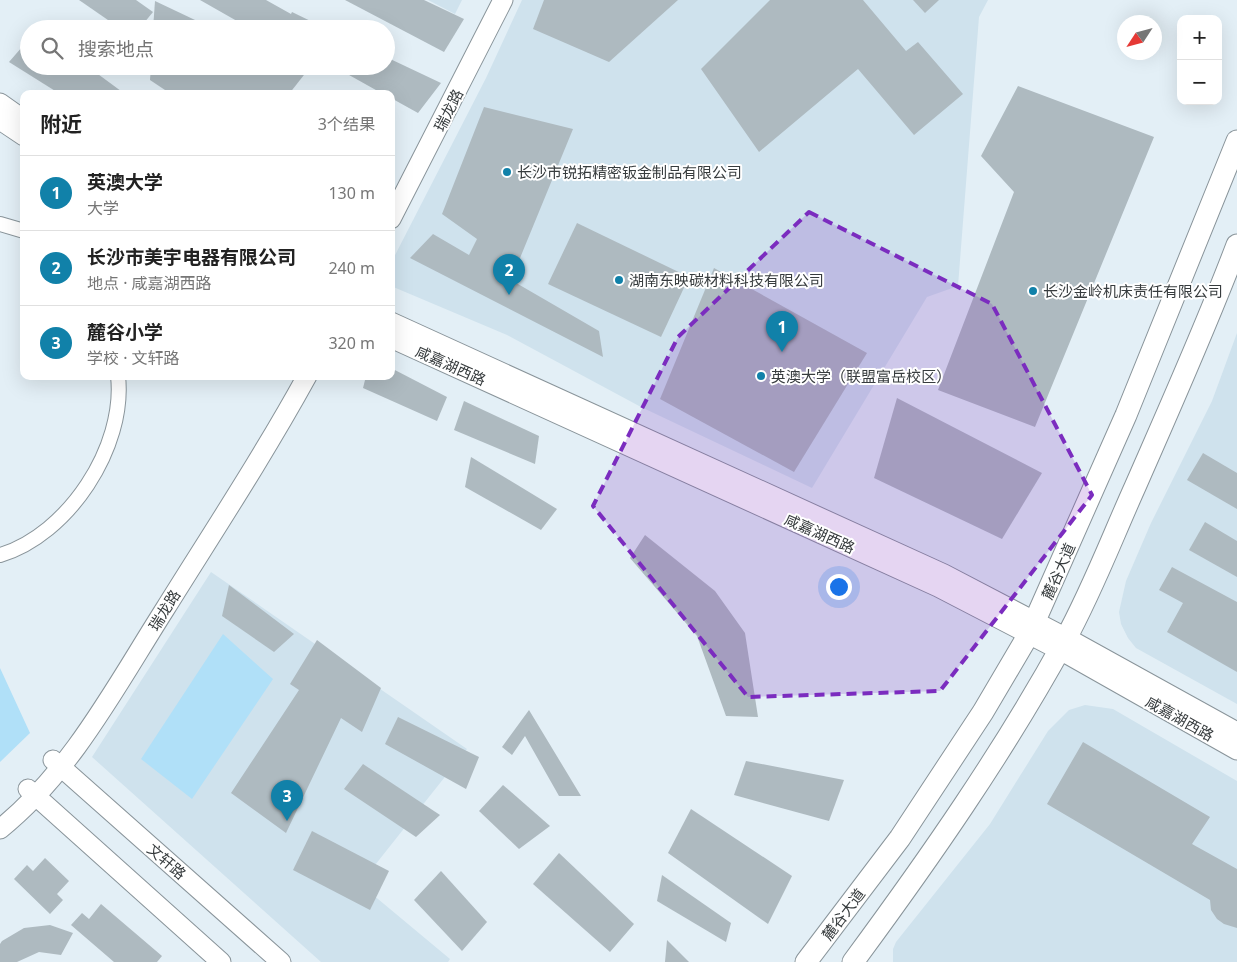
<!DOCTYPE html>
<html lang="zh">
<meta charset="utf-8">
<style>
:root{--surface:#fff;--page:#f6f6f6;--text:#222;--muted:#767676;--line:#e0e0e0;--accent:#1181a9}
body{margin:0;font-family:"Noto Sans","Noto Sans SC",sans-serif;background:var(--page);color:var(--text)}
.controls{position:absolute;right:15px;top:15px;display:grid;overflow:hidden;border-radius:10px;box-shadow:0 5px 20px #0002}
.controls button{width:45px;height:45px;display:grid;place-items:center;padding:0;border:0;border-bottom:1px solid var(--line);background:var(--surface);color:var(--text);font:25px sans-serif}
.compass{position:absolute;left:1117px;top:15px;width:45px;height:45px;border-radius:50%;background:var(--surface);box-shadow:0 5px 20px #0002;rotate:234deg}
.you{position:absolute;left:838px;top:586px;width:18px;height:18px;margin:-12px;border:4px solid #fff;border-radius:50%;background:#1a73e8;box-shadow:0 0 0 8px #1a73e833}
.badge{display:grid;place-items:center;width:32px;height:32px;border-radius:50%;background:var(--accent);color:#fff;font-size:16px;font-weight:700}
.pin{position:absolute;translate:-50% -41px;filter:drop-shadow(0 1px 2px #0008)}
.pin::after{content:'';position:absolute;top:26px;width:18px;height:15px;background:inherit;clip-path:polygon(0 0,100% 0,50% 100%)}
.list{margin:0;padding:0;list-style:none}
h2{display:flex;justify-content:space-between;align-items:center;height:65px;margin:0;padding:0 20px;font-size:21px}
h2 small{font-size:16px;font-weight:400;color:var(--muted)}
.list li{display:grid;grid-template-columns:32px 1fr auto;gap:15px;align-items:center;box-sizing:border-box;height:75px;padding:0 20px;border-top:1px solid var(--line)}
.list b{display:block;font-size:19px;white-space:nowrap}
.list p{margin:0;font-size:16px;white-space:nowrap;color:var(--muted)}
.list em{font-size:16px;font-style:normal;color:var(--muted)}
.icon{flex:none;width:28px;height:28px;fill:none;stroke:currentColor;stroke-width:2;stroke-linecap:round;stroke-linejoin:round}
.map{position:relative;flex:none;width:1237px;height:962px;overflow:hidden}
.search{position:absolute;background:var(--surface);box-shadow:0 5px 20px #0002;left:20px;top:20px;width:375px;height:55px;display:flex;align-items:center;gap:12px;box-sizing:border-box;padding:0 18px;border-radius:28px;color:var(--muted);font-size:19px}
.panel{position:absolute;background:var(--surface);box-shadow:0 5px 20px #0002;left:20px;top:90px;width:375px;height:290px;border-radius:10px}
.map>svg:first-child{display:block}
.built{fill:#cfe2ed}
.green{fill:#b0e0f8}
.building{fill:#aebac0}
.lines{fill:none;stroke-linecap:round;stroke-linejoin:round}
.street-casing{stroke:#89949a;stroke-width:16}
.secondary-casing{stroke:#89949a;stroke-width:21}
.primary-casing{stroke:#89949a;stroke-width:23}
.street{stroke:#fff;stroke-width:14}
.secondary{stroke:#fff;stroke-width:19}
.primary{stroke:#fff;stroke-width:21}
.marked{fill:#7b2cbf;fill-opacity:0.2;stroke:#7b2cbf;stroke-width:4;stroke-dasharray:10 6;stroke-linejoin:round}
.poi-dot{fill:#1181a9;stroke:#fff;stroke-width:2}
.labels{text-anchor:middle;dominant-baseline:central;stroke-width:4;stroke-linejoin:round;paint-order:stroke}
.street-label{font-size:15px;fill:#373c3e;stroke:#fff}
.poi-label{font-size:15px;fill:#373c3e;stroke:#fff;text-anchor:start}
</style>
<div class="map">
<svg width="1237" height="962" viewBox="0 0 1237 962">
<rect width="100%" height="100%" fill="#e3eff6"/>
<g class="built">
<polygon points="428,0 462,0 455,14"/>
<polygon points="522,0 988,0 979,17 958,286 927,297 812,488 641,407 507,335 391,286 391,263 486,78"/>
<polygon points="1237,333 1237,704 1136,648 1128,638 1121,624 1119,612 1126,581 1151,523 1212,401"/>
<polygon points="211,572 467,749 360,884 450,959 448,962 321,962 92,757"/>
<polygon points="1085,705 1113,709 1237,781 1237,962 893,962 893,949 896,942 990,824 1048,731 1069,710"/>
</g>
<g class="green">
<polygon points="223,634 273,679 192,799 141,759"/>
<polygon points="0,668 30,733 0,762"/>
</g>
<g class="building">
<polygon points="79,0 136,0 153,12 139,29 121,29"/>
<polygon points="200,0 266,0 291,14 292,12 327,29 251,29"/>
<polygon points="345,0 424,0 464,19 444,52"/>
<polygon points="544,0 678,0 609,62 533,29"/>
<polygon points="770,0 863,0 906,51 918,42 963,94 914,135 858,69 759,152 701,69"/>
<polygon points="913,0 939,0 925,13"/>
<polygon points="155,1 214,29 153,29"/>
<polygon points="29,39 29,66 87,66 125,94 60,94 9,62"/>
<polygon points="386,57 441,83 418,113 391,98 391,94 383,94 333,66 386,66"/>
<polygon points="151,66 311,66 289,94 171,94 150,80"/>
<polygon points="1018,86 1154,137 1035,427 938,390 1014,192 981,156"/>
<polygon points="484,107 573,129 511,280 599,331 603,357 410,258 433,234 469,255 477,239 442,214"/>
<polygon points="577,223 689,277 661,337 548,284"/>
<polygon points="714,268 867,353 794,472 660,399"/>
<polygon points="391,368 447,397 437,421 363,388 366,376 391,376"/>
<polygon points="897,398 1042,473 1002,539 874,478"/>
<polygon points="464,401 539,436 535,464 454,430"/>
<polygon points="1203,453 1237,473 1237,509 1187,480"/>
<polygon points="471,457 557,509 541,530 465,487"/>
<polygon points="1205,522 1237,541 1237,577 1189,550"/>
<polygon points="645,535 715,591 745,633 758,717 726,716 697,636 630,558"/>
<polygon points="1172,567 1237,602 1237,672 1167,632 1183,603 1159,590"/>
<polygon points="229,585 294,634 274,652 222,616"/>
<polygon points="317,640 381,688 362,732 341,718 286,833 231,793 299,690 290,684"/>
<polygon points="529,710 581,796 559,796 525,736 512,755 502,747"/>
<polygon points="398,717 479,757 466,789 385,744"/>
<polygon points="1083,742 1210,817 1192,844 1237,869 1237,928 1224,924 1217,919 1211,910 1210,900 1047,804"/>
<polygon points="746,761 844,780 829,821 734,795"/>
<polygon points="363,764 440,815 416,837 344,789"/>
<polygon points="503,785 550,826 519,849 479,811"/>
<polygon points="691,809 792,876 768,924 668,853"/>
<polygon points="312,831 389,871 370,910 293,870"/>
<polygon points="559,853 634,924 610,952 533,884"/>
<polygon points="45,858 69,881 57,894 63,900 50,914 14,879 27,865 33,871"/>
<polygon points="441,871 487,922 462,951 414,900"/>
<polygon points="662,875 731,923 726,942 657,901"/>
<polygon points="101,904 162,956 157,962 114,962 71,925 82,913 89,919"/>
<polygon points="50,925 73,933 61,955 39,952 17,962 0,962 0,944 2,941 24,928"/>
<polygon points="667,940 689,962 665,962"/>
</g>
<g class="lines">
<defs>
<g id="street">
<polyline points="0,224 24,231"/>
<path d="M 0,555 C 68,535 126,447 118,376"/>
</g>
<g id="secondary">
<polyline points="0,103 24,120"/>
<polyline points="0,120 24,136"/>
<polyline points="391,219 503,0"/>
<polyline points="391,322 944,574 1076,643 1237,732"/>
<polyline points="391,338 938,587 1069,655 1237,750"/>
<polyline points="53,760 281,962"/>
<polyline points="28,789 221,962"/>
<path d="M 0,829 C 72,771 116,686 165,609 C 213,532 263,456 307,376"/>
</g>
<g id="primary">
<polyline points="806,962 900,838 983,712 1029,634 1126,415 1237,141"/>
<path d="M 853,962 C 929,859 1003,753 1065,640 C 1092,591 1112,538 1135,487 C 1170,407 1206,327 1237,245"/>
</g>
</defs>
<use href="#street" class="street-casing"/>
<use href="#secondary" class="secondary-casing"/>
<use href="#primary" class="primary-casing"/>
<use href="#street" class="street"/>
<use href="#secondary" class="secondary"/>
<use href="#primary" class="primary"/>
</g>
<path class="marked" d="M 809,212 L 992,304 L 1092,495 L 940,691 L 748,697 L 593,506 L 678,337 Z"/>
<g class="poi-dot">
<circle cx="507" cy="172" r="5"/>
<circle cx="619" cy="280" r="5"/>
<circle cx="1033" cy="291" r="5"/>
<circle cx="761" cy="376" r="5"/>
</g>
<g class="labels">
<g class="street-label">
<text transform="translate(448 110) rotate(-63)">瑞龙路</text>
<text transform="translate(451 365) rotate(24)">咸嘉湖西路</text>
<text transform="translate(820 533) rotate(24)">咸嘉湖西路</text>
<text transform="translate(1058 571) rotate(-66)">麓谷大道</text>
<text transform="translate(164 610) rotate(-58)">瑞龙路</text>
<text transform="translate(1180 718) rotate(29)">咸嘉湖西路</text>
<text transform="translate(167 861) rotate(41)">文轩路</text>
<text transform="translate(843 914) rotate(-53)">麓谷大道</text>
</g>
<g class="poi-label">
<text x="517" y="172">长沙市锐拓精密钣金制品有限公司</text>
<text x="629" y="280">湖南东映碳材料科技有限公司</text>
<text x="1043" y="291">长沙金岭机床责任有限公司</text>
<text x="771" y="376">英澳大学（联盟富岳校区）</text>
</g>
</g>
</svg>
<div class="controls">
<button>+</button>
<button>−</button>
</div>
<svg class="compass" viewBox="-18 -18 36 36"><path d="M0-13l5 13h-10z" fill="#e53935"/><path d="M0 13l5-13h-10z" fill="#767676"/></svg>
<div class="you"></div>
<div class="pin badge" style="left:782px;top:352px">1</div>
<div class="pin badge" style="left:509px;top:295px">2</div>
<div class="pin badge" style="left:287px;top:821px">3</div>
<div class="search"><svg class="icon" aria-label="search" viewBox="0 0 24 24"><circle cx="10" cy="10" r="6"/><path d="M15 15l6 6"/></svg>搜索地点</div>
<section class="panel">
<h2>附近<small>3个结果</small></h2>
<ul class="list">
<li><span class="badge">1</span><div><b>英澳大学</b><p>大学</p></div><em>130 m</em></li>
<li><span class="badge">2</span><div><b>长沙市美宇电器有限公司</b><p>地点 · 咸嘉湖西路</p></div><em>240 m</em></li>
<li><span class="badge">3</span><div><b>麓谷小学</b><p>学校 · 文轩路</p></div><em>320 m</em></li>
</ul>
</section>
</div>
